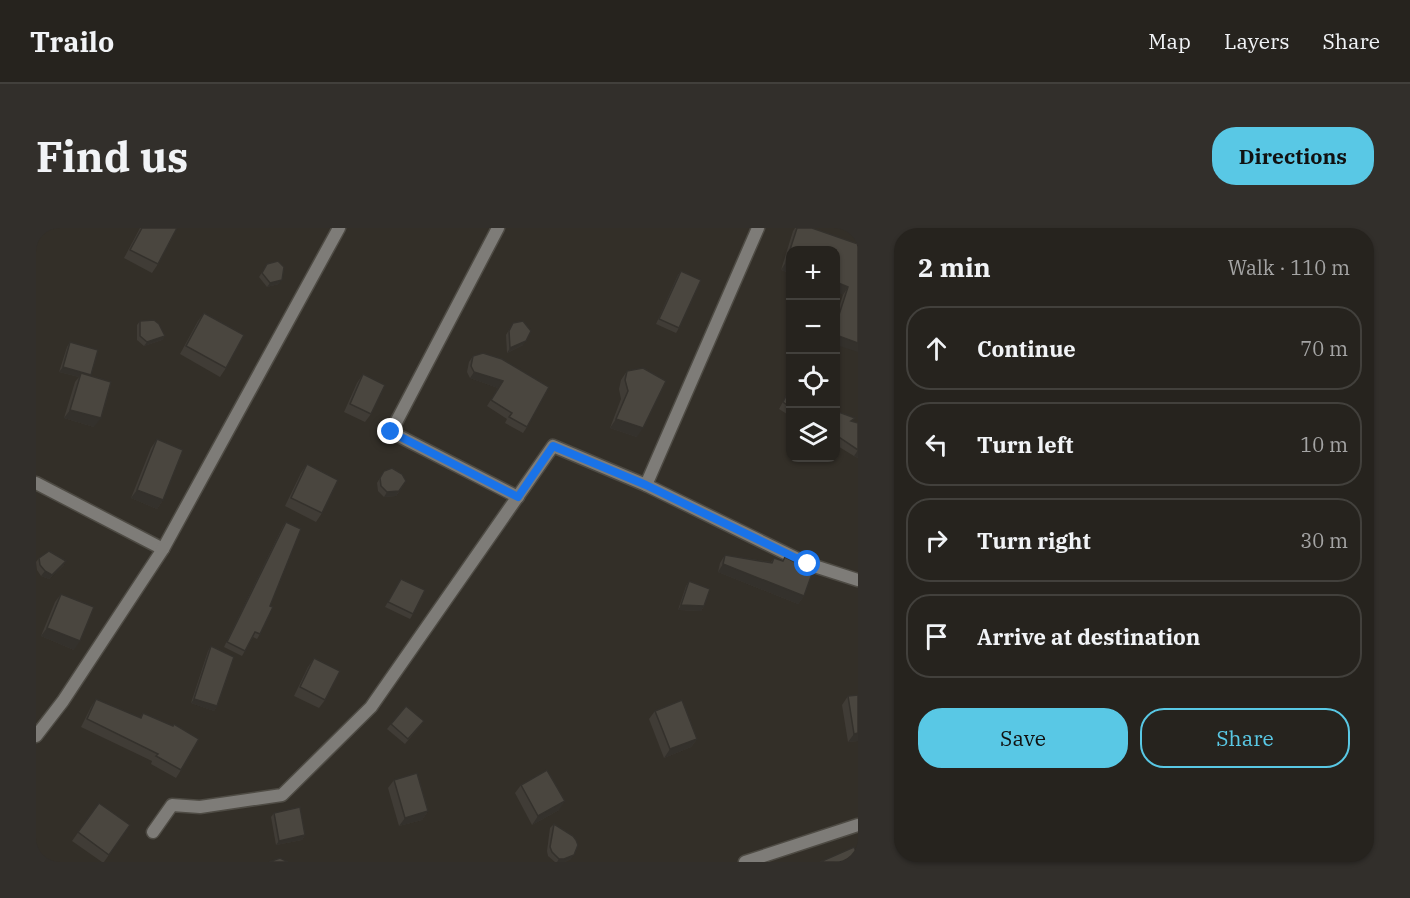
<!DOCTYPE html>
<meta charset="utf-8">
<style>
:root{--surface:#26231e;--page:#322f2b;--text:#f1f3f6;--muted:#a4a4a4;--line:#42403c;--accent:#59c8e5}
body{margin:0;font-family:"IBM Plex Serif",serif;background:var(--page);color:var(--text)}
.controls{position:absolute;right:18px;top:18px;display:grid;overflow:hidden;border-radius:12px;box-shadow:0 2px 4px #0004}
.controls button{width:54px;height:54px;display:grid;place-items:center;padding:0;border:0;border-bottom:2px solid var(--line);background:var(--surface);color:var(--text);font:30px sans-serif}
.stop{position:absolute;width:18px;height:18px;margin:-14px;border:4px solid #1a73e8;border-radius:50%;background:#fff}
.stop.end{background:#1a73e8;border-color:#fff;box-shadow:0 2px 6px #0008}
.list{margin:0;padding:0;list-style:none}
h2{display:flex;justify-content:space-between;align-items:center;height:78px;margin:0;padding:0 24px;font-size:26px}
h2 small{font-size:20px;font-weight:400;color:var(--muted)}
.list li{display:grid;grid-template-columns:39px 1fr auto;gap:18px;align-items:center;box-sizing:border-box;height:84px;margin:0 12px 12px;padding:0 12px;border:2px solid var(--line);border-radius:24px}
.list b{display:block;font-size:22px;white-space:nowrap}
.list em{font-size:20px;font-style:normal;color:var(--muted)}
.actions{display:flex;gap:12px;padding:18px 24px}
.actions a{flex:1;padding:14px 0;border:2px solid var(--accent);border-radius:24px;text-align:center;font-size:21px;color:var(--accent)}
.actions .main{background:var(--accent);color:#111}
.icon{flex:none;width:33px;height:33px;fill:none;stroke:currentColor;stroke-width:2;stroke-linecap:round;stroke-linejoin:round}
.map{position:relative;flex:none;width:822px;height:634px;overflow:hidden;border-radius:24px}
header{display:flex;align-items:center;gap:36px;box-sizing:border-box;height:84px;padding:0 30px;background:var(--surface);border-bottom:2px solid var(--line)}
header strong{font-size:28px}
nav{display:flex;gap:33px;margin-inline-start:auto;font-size:21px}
.intro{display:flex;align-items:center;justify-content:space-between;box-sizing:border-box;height:144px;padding:0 36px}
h1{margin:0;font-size:42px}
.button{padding:15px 27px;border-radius:24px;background:var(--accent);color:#111;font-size:21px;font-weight:700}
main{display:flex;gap:36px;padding:0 36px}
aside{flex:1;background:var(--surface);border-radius:24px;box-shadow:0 2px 4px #0004}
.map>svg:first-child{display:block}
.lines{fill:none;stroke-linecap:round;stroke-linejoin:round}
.street-casing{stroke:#4e4b44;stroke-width:15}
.street{stroke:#7e7c78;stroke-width:12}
.wall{fill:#403c36}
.shaded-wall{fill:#34312c}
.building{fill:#4a463f;stroke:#34312c;stroke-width:1.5}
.route{stroke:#1a73e8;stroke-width:8}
</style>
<header>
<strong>Trailo</strong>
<nav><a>Map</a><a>Layers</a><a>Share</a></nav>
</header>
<div class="intro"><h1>Find us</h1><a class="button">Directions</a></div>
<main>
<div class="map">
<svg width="822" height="634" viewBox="0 0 822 634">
<rect width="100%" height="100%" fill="#332f28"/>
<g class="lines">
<defs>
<g id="street">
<polyline points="462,0 355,204 482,269"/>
<polyline points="0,255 127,321"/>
<polyline points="610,257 722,0"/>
<polyline points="0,508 27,473 127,321 303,0"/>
<polyline points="117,604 136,577 164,579 246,567 335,479 517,218 610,257 772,336 822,352"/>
<polyline points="709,634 822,597"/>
</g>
</defs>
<use href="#street" class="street-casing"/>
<use href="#street" class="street"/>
</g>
<g class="wall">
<polygon points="104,0 141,0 122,36 116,45 88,30"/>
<polygon points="759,0 776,0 822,16 800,117 800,88 807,67 754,22 754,45 745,42 757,3"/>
<polygon points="231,36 243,56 231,59 223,49"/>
<polygon points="645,43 643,100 640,105 620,96 642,47"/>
<polygon points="168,85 190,140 184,149 144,126 162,93"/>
<polygon points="104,93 129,108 126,112 108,118 101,112 101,97"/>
<polygon points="477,95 487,117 471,125 470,107"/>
<polygon points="34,114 54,148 58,199 28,190 39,154 43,149 23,144 31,119"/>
<polygon points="447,125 491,199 487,205 469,195 471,191 451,178 462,160 434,150 431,144 433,134 437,128"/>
<polygon points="591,143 601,209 574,200 585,171 583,161 585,152"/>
<polygon points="327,146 335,186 329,194 308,184 321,155"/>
<polygon points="751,166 754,168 754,188 743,181"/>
<polygon points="800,183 819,190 816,193 822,195 822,230 818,228 800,217"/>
<polygon points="121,211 127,272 121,281 95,270 115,220"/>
<polygon points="271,236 286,285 280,294 249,278 265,245"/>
<polygon points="348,243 370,253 360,268 348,269 342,263 341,255"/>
<polygon points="250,294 234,378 224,406 221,411 217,409 206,428 188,419 247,298"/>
<polygon points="689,327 735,334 738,330 768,368 762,376 682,344 684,335"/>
<polygon points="3,330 30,333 27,338 13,351 5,348 1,342 0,334"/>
<polygon points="365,351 377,386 374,391 349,379"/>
<polygon points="653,353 668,378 665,383 642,382 650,358"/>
<polygon points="25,366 38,422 5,408 19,374"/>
<polygon points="175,418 181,478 178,483 155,475 172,423"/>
<polygon points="278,430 289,472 283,480 258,468 272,439"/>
<polygon points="812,468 822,513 812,514 806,477"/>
<polygon points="60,471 104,490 107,485 145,542 140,550 115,536 116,533 45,499 55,479"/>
<polygon points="619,483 661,511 655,519 628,530 613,491"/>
<polygon points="388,493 369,516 351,501 355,496"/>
<polygon points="358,552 392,583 386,592 363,598 352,560"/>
<polygon points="485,557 523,582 496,597 479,565"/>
<polygon points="63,575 94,597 68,634 66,634 36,613"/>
<polygon points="238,585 269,607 266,612 240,617 235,589"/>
<polygon points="518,596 535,631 529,634 519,634 512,628 511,623 514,600"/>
</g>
<g class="shaded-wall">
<polygon points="750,34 754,36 754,45 745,42"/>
<polygon points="246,52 243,56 231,59 234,55"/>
<polygon points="800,54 812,59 807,67 800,64"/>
<polygon points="800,107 822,115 822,124 800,117"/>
<polygon points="129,108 126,112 108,118 111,114"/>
<polygon points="490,113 487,117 471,125 474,120"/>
<polygon points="27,139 55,147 45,145 43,149 23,144"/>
<polygon points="438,144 467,153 462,160 434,150"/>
<polygon points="34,182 65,190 58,199 28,190"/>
<polygon points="580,191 607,200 601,209 574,200"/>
<polygon points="822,222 822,230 818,228"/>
<polygon points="101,262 127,272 121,281 95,270"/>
<polygon points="363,263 360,268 348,269 351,264"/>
<polygon points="30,333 27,338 13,351 5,348 9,343"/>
<polygon points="687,336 768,368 762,376 682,344"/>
<polygon points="645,377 668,378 665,383 642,382"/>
<polygon points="11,400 44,413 38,422 5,408"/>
<polygon points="158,471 181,478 178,483 155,475"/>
<polygon points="822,505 822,513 812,514 818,506"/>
<polygon points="661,511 655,519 628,530 634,521"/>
<polygon points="529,573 523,582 496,597 502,588"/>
<polygon points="392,583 386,592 363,598 369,590"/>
<polygon points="269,607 266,612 240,617 243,613"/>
<polygon points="538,627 535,631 529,634 521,634 523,631"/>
</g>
<g class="building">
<polygon points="106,0 141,0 122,36 94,22"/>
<polygon points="761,0 776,0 822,16 822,115 800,107 800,96 812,59 800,54 800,22 754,22 754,36 750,34"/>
<polygon points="242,33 248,39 246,52 234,55 226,45 231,36"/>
<polygon points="645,43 665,52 643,100 623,91"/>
<polygon points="168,85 208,107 190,140 150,118"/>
<polygon points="118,92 123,96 129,108 111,114 104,108 104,93"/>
<polygon points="487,93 495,103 490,113 474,120 473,103 477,95"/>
<polygon points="34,114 62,122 55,147 27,139"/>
<polygon points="447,125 466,131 513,159 491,199 473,189 476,185 455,172 467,153 438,144 435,138 437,128"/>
<polygon points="607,140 630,153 607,200 580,191 592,163 589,152 591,143"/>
<polygon points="45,145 75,154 65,190 34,182"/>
<polygon points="327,146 349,157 335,186 314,176"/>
<polygon points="751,166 754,168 754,179 747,174"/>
<polygon points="800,183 819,190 815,193 822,195 822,222 800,207"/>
<polygon points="121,211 147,222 127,272 101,262"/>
<polygon points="271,236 302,252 286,285 255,270"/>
<polygon points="356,240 366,246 370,253 363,263 351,264 345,258 344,250 348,243"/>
<polygon points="250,294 265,301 234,378 237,379 224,406 219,404 209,423 191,414"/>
<polygon points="13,323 30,333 16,347 9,343 4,337 3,330"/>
<polygon points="689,327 736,335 738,330 747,333 749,329 777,343 768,368 687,336"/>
<polygon points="365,351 389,362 377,386 352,374"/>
<polygon points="653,353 674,361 668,378 645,377"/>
<polygon points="25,366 58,379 44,413 11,400"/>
<polygon points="175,418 198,429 181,478 158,471"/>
<polygon points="278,430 304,443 289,472 264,459"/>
<polygon points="822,467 822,505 818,506 812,468"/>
<polygon points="60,471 105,490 107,485 137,498 138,496 163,511 145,542 120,528 122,526 51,491"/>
<polygon points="646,472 661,511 634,521 619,483"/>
<polygon points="370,478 388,493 372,511 355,496"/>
<polygon points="511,542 529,573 502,588 485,557"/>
<polygon points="381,545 392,583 369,590 358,552"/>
<polygon points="63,575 94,597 73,627 42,604"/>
<polygon points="264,579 269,607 243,613 238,585"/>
<polygon points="518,596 537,608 540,612 542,617 538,627 528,631 523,631 516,624 514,619"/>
<polygon points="818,619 822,628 822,634 784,634"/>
<polygon points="244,630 252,634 233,634"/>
</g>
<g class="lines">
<polyline class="route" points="355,204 482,269 517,218 610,257 772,336"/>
</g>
</svg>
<div class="controls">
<button>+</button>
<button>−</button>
<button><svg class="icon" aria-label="locate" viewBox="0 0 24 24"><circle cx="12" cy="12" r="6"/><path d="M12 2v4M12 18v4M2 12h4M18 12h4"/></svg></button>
<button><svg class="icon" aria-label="layers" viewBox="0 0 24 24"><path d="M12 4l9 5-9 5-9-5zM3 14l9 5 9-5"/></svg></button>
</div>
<div class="stop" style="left:772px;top:336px"></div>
<div class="stop end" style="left:355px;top:204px"></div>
</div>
<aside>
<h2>2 min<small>Walk · 110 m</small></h2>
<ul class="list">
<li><svg class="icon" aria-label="ahead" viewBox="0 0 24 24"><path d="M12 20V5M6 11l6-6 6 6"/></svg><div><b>Continue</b></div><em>70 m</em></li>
<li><svg class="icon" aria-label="left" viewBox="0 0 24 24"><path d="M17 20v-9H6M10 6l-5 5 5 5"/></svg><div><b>Turn left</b></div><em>10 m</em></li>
<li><svg class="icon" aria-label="right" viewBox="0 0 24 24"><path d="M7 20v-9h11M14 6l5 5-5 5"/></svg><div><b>Turn right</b></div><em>30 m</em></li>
<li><svg class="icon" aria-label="arrive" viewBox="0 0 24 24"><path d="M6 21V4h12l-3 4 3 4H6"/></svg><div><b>Arrive at destination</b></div></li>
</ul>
<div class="actions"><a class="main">Save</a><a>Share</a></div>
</aside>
</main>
